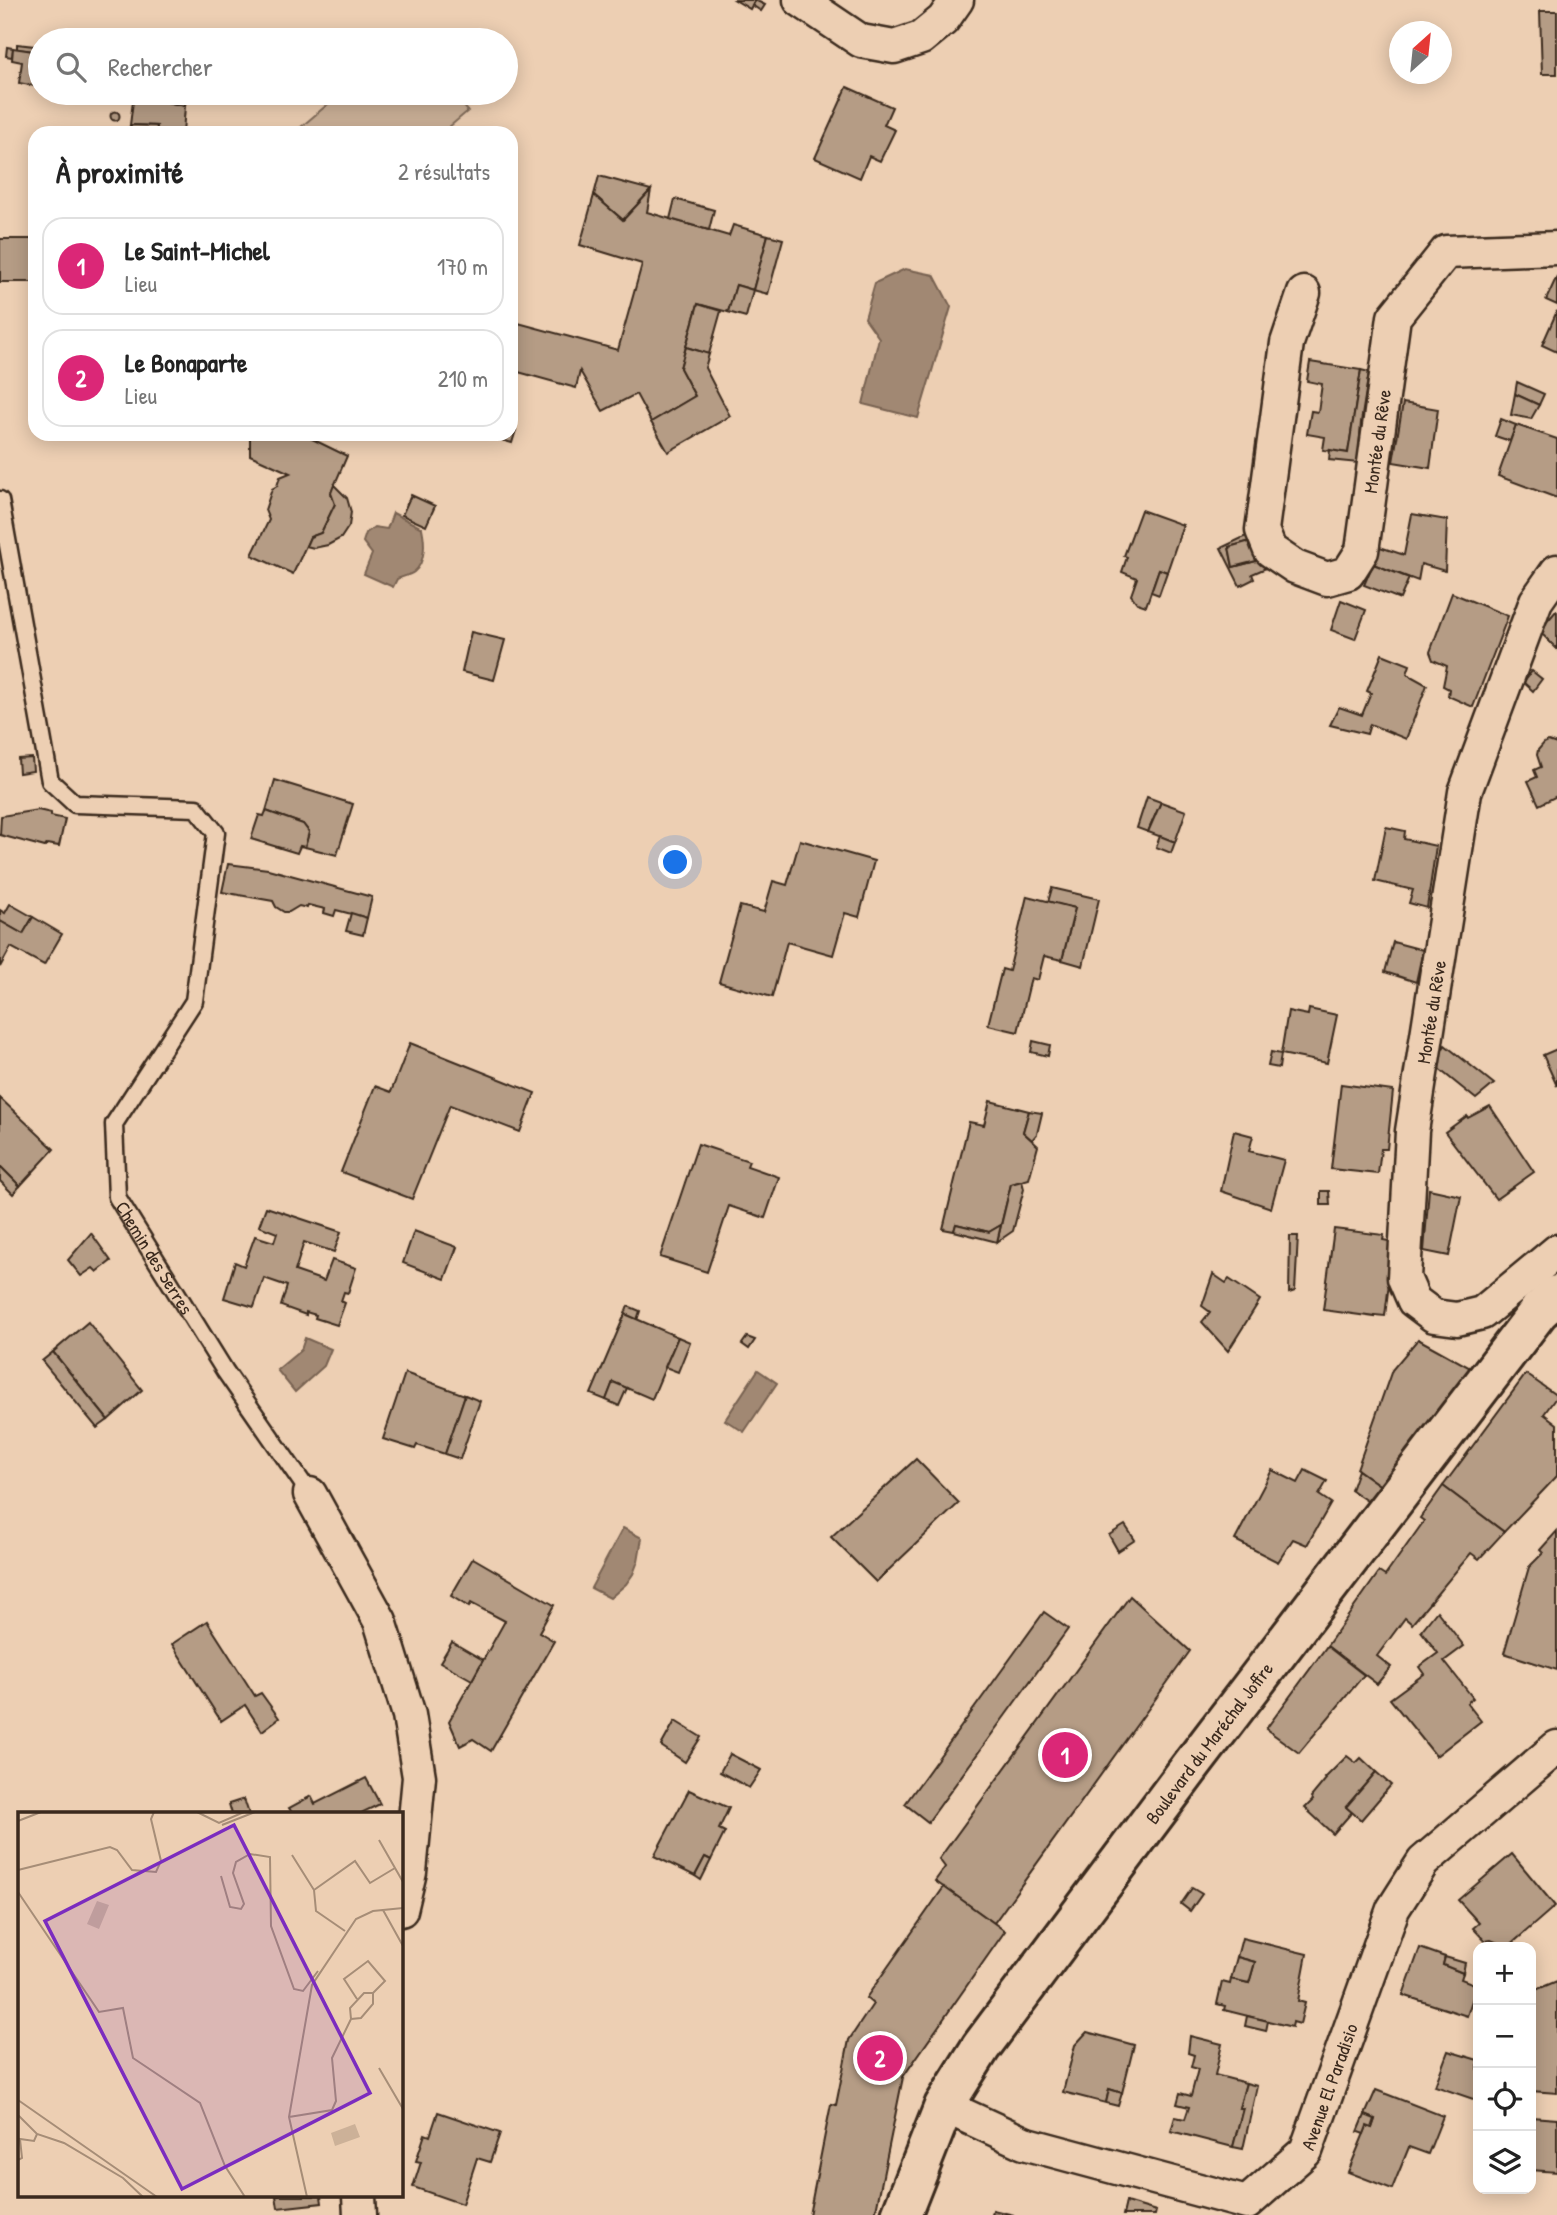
<!DOCTYPE html>
<html lang="fr">
<meta charset="utf-8">
<style>
:root{--surface:#fff;--page:#f6f6f6;--text:#222;--muted:#767676;--line:#e0e0e0;--accent:#db2777}
body{margin:0;font-family:"Patrick Hand",sans-serif;background:var(--page);color:var(--text)}
.controls{position:absolute;right:21px;bottom:21px;display:grid;overflow:hidden;border-radius:14px;box-shadow:0 4px 18px #0003}
.controls button{width:63px;height:63px;display:grid;place-items:center;padding:0;border:0;border-bottom:2px solid var(--line);background:var(--surface);color:var(--text);font:35px sans-serif}
.compass{position:absolute;left:1389px;top:21px;width:63px;height:63px;border-radius:50%;background:var(--surface);box-shadow:0 4px 18px #0003;rotate:27deg}
.you{position:absolute;left:676px;top:863px;width:24px;height:24px;margin:-18px;border:5px solid #fff;border-radius:50%;background:#1a73e8;box-shadow:0 0 0 10px #1a73e833}
.badge{display:grid;place-items:center;width:46px;height:46px;border-radius:50%;background:var(--accent);color:#fff;font-size:23px;font-weight:700}
.pin{position:absolute;translate:-50% -50%;border:4px solid #fff;box-shadow:0 2px 7px #0006}
.list{margin:0;padding:0;list-style:none}
h2{display:flex;justify-content:space-between;align-items:center;height:91px;margin:0;padding:0 28px;font-size:30px}
h2 small{font-size:23px;font-weight:400;color:var(--muted)}
.list li{display:grid;grid-template-columns:46px 1fr auto;gap:21px;align-items:center;box-sizing:border-box;height:98px;margin:0 14px 14px;padding:0 14px;border:2px solid var(--line);border-radius:21px}
.list b{display:block;font-size:26px;white-space:nowrap}
.list p{margin:0;font-size:23px;white-space:nowrap;color:var(--muted)}
.list em{font-size:23px;font-style:normal;color:var(--muted)}
.icon{flex:none;width:38px;height:38px;fill:none;stroke:currentColor;stroke-width:2;stroke-linecap:round;stroke-linejoin:round}
.map{position:relative;flex:none;width:1557px;height:2215px;overflow:hidden}
.search{position:absolute;background:var(--surface);box-shadow:0 4px 18px #0003;left:28px;top:28px;width:490px;height:77px;display:flex;align-items:center;gap:18px;box-sizing:border-box;padding:0 24px;border-radius:38px;color:var(--muted);font-size:26px}
.panel{position:absolute;background:var(--surface);box-shadow:0 4px 18px #0003;left:28px;top:126px;width:490px;height:315px;border-radius:21px}
.map>svg:first-child{display:block}
.green{fill:#ccb198;stroke:#846e5b;stroke-width:2}
.water{fill:#a18873;stroke:#786251;stroke-width:2}
.building{fill:#b59c85;stroke:#3b2a1e;stroke-width:2}
.lines{fill:none;stroke-linecap:round;stroke-linejoin:round}
.lane-casing{stroke:#3b2a1e;stroke-width:21}
.street-casing{stroke:#3b2a1e;stroke-width:37}
.secondary-casing{stroke:#3b2a1e;stroke-width:44}
.lane{stroke:#edcfb3;stroke-width:16}
.street{stroke:#edcfb3;stroke-width:32}
.secondary{stroke:#edcfb3;stroke-width:38}
.labels{text-anchor:middle;dominant-baseline:central;stroke-width:7;stroke-linejoin:round;paint-order:stroke}
.street-label{font-size:19px;fill:#3b2a1e;stroke:#edcfb3}
.inset-road{fill:none;stroke:#a68d77;stroke-width:2}
.view{fill:#7b2cbf;fill-opacity:0.15;stroke:#7b2cbf;stroke-width:3.5}
.inset-edge{fill:none;stroke:#3b2a1e;stroke-width:3.5}
</style>
<div class="map">
<svg width="1557" height="2215" viewBox="0 0 1557 2215">
<rect width="100%" height="100%" fill="#edcfb3"/>
<filter id="ink" filterUnits="userSpaceOnUse"><feTurbulence type="fractalNoise" baseFrequency=".0143" numOctaves="2"/><feDisplacementMap in="SourceGraphic" scale="14" xChannelSelector="R" yChannelSelector="G"/><feConvolveMatrix kernelMatrix="1 2 1 2 8 2 1 2 1" color-interpolation-filters="sRGB"/></filter>
<g filter="url(#ink)">
<polygon class="green" points="341,93 453,93 468,111 442,133 294,133"/>
<g class="water">
<polygon points="905,269 934,275 951,307 918,418 863,404 879,338 865,318 875,283"/>
<path d="M 393,513 L 422,528 C 425,542 426,562 414,572 C 410,575 402,577 397,579 L 393,587 L 364,574 L 372,554 L 363,542 L 366,533 L 374,527 L 387,529 Z"/>
<polygon points="305,1338 331,1349 324,1366 295,1392 277,1370 301,1350"/>
<polygon points="758,1370 777,1383 744,1432 725,1420"/>
<polygon points="623,1528 642,1538 638,1561 633,1574 626,1584 610,1598 591,1588"/>
</g>
<g class="building">
<polygon points="735,0 755,0 750,9"/>
<polygon points="755,0 765,5 761,11 752,5"/>
<polygon points="1540,11 1557,11 1557,74 1542,74"/>
<polygon points="17,44 34,46 34,51 17,49"/>
<polygon points="7,47 13,48 12,57 6,56"/>
<polygon points="13,48 40,52 40,87 19,83 22,62 12,60"/>
<polygon points="847,87 892,107 884,125 895,130 880,161 869,156 860,178 815,158"/>
<polygon points="134,93 159,93 158,100 185,106 183,133 162,133 156,132 157,126 130,125"/>
<polygon points="159,93 187,93 185,106 158,100"/>
<circle cx="115" cy="116" r="4.5"/>
<polygon points="130,125 157,126 156,132 162,133 129,133"/>
<polygon points="599,176 651,190 623,220 594,195"/>
<polygon points="651,190 647,212 729,236 733,225 768,235 753,290 736,285 728,312 698,304 680,368 695,396 651,422 636,394 603,411 580,371 576,388 511,370 511,321 618,350 642,264 580,245 594,195 623,220"/>
<polygon points="675,199 714,210 709,230 670,219"/>
<polygon points="768,235 783,239 768,294 753,290"/>
<rect x="0" y="239" width="35" height="43"/>
<polygon points="1557,276 1557,305 1546,300"/>
<polygon points="736,285 753,290 746,317 728,312"/>
<polygon points="698,304 721,311 709,354 686,347"/>
<polygon points="1557,311 1557,352 1542,345"/>
<polygon points="686,347 709,354 705,368 730,416 668,452 651,422 695,396 680,368"/>
<polygon points="1310,362 1361,370 1348,453 1323,450 1325,437 1307,434 1311,411 1318,412 1322,384 1307,381"/>
<polygon points="1361,370 1369,372 1361,422 1358,463 1329,460 1330,450 1348,453"/>
<polygon points="1517,382 1544,394 1539,405 1515,394"/>
<polygon points="1515,394 1539,405 1531,419 1511,415"/>
<polygon points="1403,403 1438,409 1430,468 1393,462"/>
<polygon points="1501,419 1516,425 1510,441 1495,436"/>
<polygon points="1516,425 1557,439 1557,498 1498,476"/>
<polygon points="511,429 516,430 512,443 480,434 511,434"/>
<polygon points="250,434 302,434 347,456 331,493 335,504 321,533 310,537 293,574 252,555 269,520 265,510 272,489 277,486 280,477 290,473 250,455"/>
<polygon points="334,485 347,498 351,512 349,526 341,538 328,545 314,548 306,546 310,537 321,533 335,504 331,493"/>
<polygon points="411,495 435,506 426,526 402,515"/>
<polygon points="1141,510 1183,525 1167,572 1159,569 1146,606 1137,603 1131,595 1137,578 1122,572 1127,557 1124,556"/>
<polygon points="1412,514 1447,520 1445,571 1421,564 1418,581 1373,564 1380,547 1404,555"/>
<polygon points="1248,535 1251,541 1229,547 1233,567 1260,560 1266,568 1252,574 1254,579 1240,586 1221,548"/>
<polygon points="1254,540 1260,560 1233,567 1229,547"/>
<polygon points="1373,564 1409,578 1400,599 1364,585"/>
<polygon points="1159,569 1167,572 1159,595 1151,592"/>
<polygon points="1452,593 1508,616 1473,707 1448,696 1449,689 1443,686 1447,666 1433,660 1430,652"/>
<polygon points="1341,600 1366,610 1355,639 1331,630"/>
<polygon points="1556,611 1557,612 1557,649 1539,631"/>
<polygon points="471,632 505,640 494,680 462,672"/>
<polygon points="1382,654 1410,665 1407,674 1427,685 1406,739 1370,724 1367,734 1330,725 1339,707 1362,715 1371,693 1367,691"/>
<polygon points="1532,671 1542,679 1533,691 1523,682"/>
<polygon points="1548,741 1557,744 1557,796 1539,805 1528,781 1537,777 1534,770 1541,767 1537,755 1538,750 1544,743"/>
<polygon points="32,758 33,771 19,773 18,759"/>
<polygon points="275,780 353,804 337,855 305,847 309,832 303,824 266,811"/>
<polygon points="1147,797 1161,802 1148,832 1137,828"/>
<polygon points="1161,802 1186,811 1175,842 1148,832"/>
<polygon points="38,810 51,813 51,816 65,819 59,846 47,844 45,847 0,835 1,816"/>
<polygon points="266,811 303,824 309,832 305,847 300,846 297,853 251,839 259,815 264,816"/>
<polygon points="1386,827 1405,831 1404,839 1436,846 1427,908 1409,903 1413,890 1375,881"/>
<polygon points="1160,836 1175,842 1171,853 1156,847"/>
<polygon points="800,840 874,861 859,917 845,913 833,955 787,942 772,997 719,982 740,906 764,912 773,881 787,885"/>
<polygon points="228,864 268,869 372,897 367,918 336,910 334,916 324,913 325,909 308,905 307,908 299,906 289,912 284,912 276,907 273,901 222,892"/>
<polygon points="1052,888 1099,899 1083,966 1062,960 1075,908 1048,902"/>
<polygon points="1027,896 1075,908 1062,960 1044,956 1038,980 1031,978 1018,1032 988,1025 1002,969 1009,971"/>
<polygon points="10,904 33,917 23,934 0,921 0,910 5,913"/>
<polygon points="351,913 367,918 363,935 346,931"/>
<polygon points="33,917 62,934 44,965 11,947 0,967 0,921 23,934"/>
<polygon points="1393,942 1423,950 1416,982 1385,972"/>
<polygon points="1309,1009 1337,1015 1327,1063 1281,1054 1288,1011 1308,1015"/>
<polygon points="1033,1041 1050,1045 1048,1056 1031,1052"/>
<polygon points="410,1043 535,1093 520,1132 450,1105 412,1199 341,1172 375,1086 391,1092"/>
<polygon points="1445,1045 1494,1084 1476,1099 1434,1065"/>
<polygon points="1557,1049 1557,1086 1543,1055"/>
<polygon points="1271,1052 1281,1054 1279,1068 1268,1066"/>
<polygon points="1341,1084 1393,1091 1387,1149 1381,1149 1378,1174 1331,1169"/>
<polygon points="0,1098 54,1149 20,1186 0,1166"/>
<polygon points="990,1101 1029,1111 1023,1132 1038,1146 1029,1179 1011,1184 1001,1225 989,1232 956,1224 954,1231 943,1229 969,1122 984,1125"/>
<polygon points="1490,1106 1534,1172 1496,1199 1445,1132 1467,1116 1468,1118"/>
<polygon points="1029,1111 1042,1113 1037,1134 1032,1140 1023,1132"/>
<polygon points="1234,1131 1253,1136 1249,1151 1284,1160 1271,1208 1221,1191"/>
<polygon points="698,1144 749,1161 747,1166 779,1177 765,1218 729,1206 707,1272 660,1257"/>
<polygon points="0,1166 20,1186 13,1194 0,1181"/>
<polygon points="1022,1181 1024,1189 1013,1231 997,1242 1011,1184"/>
<polygon points="1429,1189 1461,1196 1449,1256 1424,1251"/>
<polygon points="1321,1191 1329,1191 1330,1205 1321,1205"/>
<polygon points="266,1207 341,1232 334,1252 304,1242 295,1271 324,1281 332,1260 356,1268 348,1293 344,1292 341,1301 345,1303 337,1325 315,1318 316,1315 306,1312 306,1315 281,1306 287,1286 264,1278 254,1307 224,1298 235,1262 244,1266 255,1236 274,1242 277,1233 259,1226"/>
<polygon points="956,1224 989,1232 1001,1225 997,1242 954,1231"/>
<polygon points="1334,1229 1384,1235 1383,1240 1394,1242 1385,1316 1375,1315 1375,1317 1323,1310"/>
<polygon points="414,1231 457,1247 445,1279 403,1263"/>
<polygon points="91,1233 111,1261 97,1272 93,1268 81,1276 68,1260"/>
<polygon points="1290,1236 1298,1236 1295,1291 1289,1293"/>
<polygon points="1213,1274 1226,1283 1229,1279 1260,1300 1228,1351 1202,1322 1210,1312 1202,1306"/>
<polygon points="628,1306 640,1311 637,1320 625,1314"/>
<polygon points="625,1314 678,1337 652,1399 613,1382 606,1400 591,1394"/>
<polygon points="88,1322 142,1390 108,1420 53,1352"/>
<polygon points="678,1337 690,1342 678,1372 665,1367"/>
<polygon points="747,1337 755,1340 749,1349 742,1344"/>
<polygon points="1418,1339 1476,1371 1386,1490 1357,1469 1392,1370"/>
<polygon points="53,1352 108,1420 97,1428 42,1361"/>
<polygon points="405,1373 465,1395 445,1454 417,1445 415,1449 383,1439"/>
<polygon points="1526,1374 1557,1396 1544,1414 1557,1424 1557,1476 1504,1532 1443,1486"/>
<polygon points="613,1382 627,1388 619,1406 606,1400"/>
<polygon points="465,1395 480,1401 460,1459 445,1454"/>
<polygon points="916,1459 959,1503 876,1582 831,1537"/>
<polygon points="1272,1470 1298,1483 1305,1470 1327,1481 1319,1495 1331,1503 1307,1545 1293,1539 1278,1562 1235,1540"/>
<polygon points="1358,1470 1382,1487 1370,1503 1351,1490"/>
<polygon points="1443,1486 1504,1532 1479,1559 1471,1553 1412,1624 1405,1618 1377,1656 1391,1667 1377,1684 1327,1646 1379,1572 1385,1576 1424,1521 1420,1518"/>
<polygon points="1125,1525 1135,1540 1118,1551 1109,1535"/>
<polygon points="1557,1531 1557,1670 1504,1653 1529,1567 1543,1553 1540,1550"/>
<polygon points="473,1558 554,1605 539,1632 554,1641 491,1751 473,1739 460,1746 449,1721 505,1621 471,1603 469,1607 451,1596"/>
<polygon points="1130,1596 1190,1651 994,1923 935,1881 945,1867 939,1859"/>
<polygon points="1437,1611 1464,1646 1444,1661 1473,1698 1467,1703 1481,1721 1436,1756 1390,1699 1424,1674 1419,1667 1438,1653 1421,1631"/>
<polygon points="1044,1612 1068,1629 928,1822 905,1804"/>
<polygon points="207,1621 255,1696 261,1693 279,1718 262,1731 245,1705 221,1721 172,1644"/>
<polygon points="452,1642 483,1660 472,1680 440,1662"/>
<polygon points="1327,1646 1364,1675 1299,1753 1266,1729"/>
<polygon points="675,1721 701,1737 685,1762 661,1746"/>
<polygon points="730,1754 761,1770 749,1788 720,1772"/>
<polygon points="1347,1756 1356,1763 1361,1758 1376,1772 1346,1807 1352,1812 1333,1834 1305,1808 1313,1800 1311,1797 1326,1779 1325,1778"/>
<polygon points="1376,1772 1391,1785 1361,1820 1346,1807"/>
<polygon points="366,1778 380,1804 363,1812 365,1814 293,1814 289,1808 311,1796 315,1804"/>
<polygon points="689,1790 729,1808 719,1829 725,1832 711,1860 705,1857 695,1876 654,1856"/>
<polygon points="244,1799 249,1814 232,1814 229,1804"/>
<polygon points="1512,1854 1555,1906 1508,1947 1491,1940 1485,1941 1473,1928 1479,1923 1458,1900"/>
<polygon points="705,1857 711,1860 701,1880 695,1876"/>
<polygon points="944,1887 1005,1931 903,2077 875,2215 809,2215 831,2104 836,2105 849,2040 873,2004 866,1998"/>
<polygon points="1192,1888 1202,1894 1190,1911 1181,1904"/>
<polygon points="1242,1938 1307,1954 1298,2001 1305,2003 1300,2024 1293,2022 1292,2027 1224,2010 1225,2006 1217,2004 1222,1982 1230,1984 1231,1979 1249,1983 1255,1962 1237,1957"/>
<polygon points="1420,1948 1445,1957 1443,1965 1463,1973 1461,1979 1477,1985 1467,2016 1403,1995"/>
<polygon points="1237,1957 1255,1962 1249,1983 1231,1979"/>
<polygon points="1445,1957 1465,1963 1463,1973 1443,1965"/>
<polygon points="1557,1981 1557,2093 1531,2091 1533,1991"/>
<polygon points="1247,2016 1268,2021 1266,2031 1245,2026"/>
<polygon points="1087,2032 1134,2045 1122,2093 1109,2089 1106,2103 1063,2092 1075,2045"/>
<polygon points="1190,2036 1222,2044 1215,2075 1246,2083 1239,2108 1243,2108 1233,2147 1171,2131 1175,2117 1185,2119 1189,2107 1177,2104 1180,2093 1191,2096 1198,2069 1191,2067 1194,2055 1188,2053"/>
<polygon points="1448,2051 1478,2060 1478,2092 1476,2100 1435,2086"/>
<polygon points="1246,2083 1257,2086 1243,2149 1233,2147 1243,2108 1239,2108"/>
<polygon points="1109,2089 1122,2093 1118,2106 1106,2103"/>
<polygon points="1376,2090 1443,2116 1428,2154 1409,2147 1392,2189 1348,2172 1367,2126 1372,2128 1375,2119 1365,2115"/>
<polygon points="438,2112 500,2133 490,2162 477,2158 462,2204 413,2187 421,2162 416,2161 425,2134 430,2136"/>
<polygon points="1365,2115 1375,2119 1372,2128 1367,2126 1364,2134 1358,2132"/>
<polygon points="1531,2117 1557,2119 1557,2172 1531,2170"/>
<polygon points="276,2196 321,2196 322,2203 278,2208"/>
<polygon points="1126,2202 1156,2211 1155,2215 1123,2215"/>
<polygon points="993,2210 1014,2215 992,2215"/>
</g>
<g class="lines">
<defs>
<g id="lane">
<path id="s1" d="M 0,500 L 50,781 L 75,804 L 196,808 L 216,833 L 194,1001 L 114,1124 L 117,1197 L 225,1371 L 310,1494"/>
</g>
<g id="street">
<polyline points="800,0 861,41 894,47 921,38 943,20 957,0"/>
<path id="s2" d="M 1304,293 L 1287,343 L 1262,530 L 1270,550 L 1295,567 L 1327,579 L 1348,573 L 1362,551 L 1394,317 L 1446,252 L 1557,248"/>
<polyline points="1557,571 1536,601 1465,792 1412,1131 1404,1278 1414,1301 1434,1316 1457,1319 1482,1313 1557,1251"/>
<polyline points="310,1494 380,1621 409,1715 419,1777 410,1872 401,1910"/>
<path id="s3" d="M 944,2106 L 1024,2143 L 1247,2203 L 1306,2151 L 1393,1909 L 1423,1862 L 1557,1747"/>
<polyline points="359,2196 360,2215"/>
</g>
<g id="secondary">
<path id="s4" d="M 901,2215 L 944,2106 L 981,2047 L 1191,1766 L 1539,1311 L 1557,1295"/>
</g>
</defs>
<use href="#lane" class="lane-casing"/>
<use href="#street" class="street-casing"/>
<use href="#secondary" class="secondary-casing"/>
<use href="#lane" class="lane"/>
<use href="#street" class="street"/>
<use href="#secondary" class="secondary"/>
</g>
</g>
<g class="labels">
<g class="street-label">
<text stroke="none"><textPath href="#s2" startOffset="486">Montée du Rêve</textPath></text>
<text transform="translate(1431 1012) rotate(-81)">Montée du Rêve</text>
<text stroke="none"><textPath href="#s1" startOffset="933">Chemin des Serres</textPath></text>
<text stroke="none"><textPath href="#s4" startOffset="567">Boulevard du Maréchal Joffre</textPath></text>
<text stroke="none"><textPath href="#s3" startOffset="466">Avenue El Paradisio</textPath></text>
</g>
</g>
<g transform="translate(18 1812)">
<rect width="385" height="385" fill="#edcfb3"/>
<path d="M 79,89 L 91,93 L 81,117 L 69,112 ZM 337,312 L 342,325 L 317,334 L 313,321 Z" fill="#ccb198"/>
<path class="inset-road" d="M 179,0 L 201,11 L 226,0M 0,9 L 23,0M 204,13 L 237,0M 361,28 L 385,70M 274,43 L 296,78 L 298,99 L 327,119M 0,58 L 92,35 L 99,38 L 114,58 L 138,60 L 143,49 L 133,7 L 136,0M 203,64 L 212,95 L 223,97 L 226,92 L 215,61 L 218,50 L 232,42 L 252,45 L 253,114 L 276,177 L 285,179 L 300,159M 296,78 L 337,49 L 352,71 L 377,56M 0,80 L 81,200 L 105,196 L 115,246 L 182,291 L 207,354 L 227,385M 365,98 L 385,134M 339,187 L 326,167 L 350,149 L 367,169 L 355,181M 333,207 L 343,206 L 355,192 L 355,181M 361,256 L 385,297M 0,288 L 139,385M 0,303 L 19,322 L 46,331 L 105,366 L 125,385M 271,305 L 314,298 L 318,289 L 314,246 L 333,207 L 332,196 L 346,181 L 355,181M 0,348 L 4,346 L 2,327 L 16,329 L 19,322M 289,385 L 271,305 L 294,173 L 338,107 L 355,99 L 385,96"/>
<path class="view" d="M 216,13 L 352,281 L 164,377 L 27,109 Z"/>
<rect width="385" height="385" class="inset-edge"/>
</g>
</svg>
<div class="controls">
<button>+</button>
<button>−</button>
<button><svg class="icon" aria-label="locate" viewBox="0 0 24 24"><circle cx="12" cy="12" r="6"/><path d="M12 2v4M12 18v4M2 12h4M18 12h4"/></svg></button>
<button><svg class="icon" aria-label="layers" viewBox="0 0 24 24"><path d="M12 4l9 5-9 5-9-5zM3 14l9 5 9-5"/></svg></button>
</div>
<svg class="compass" viewBox="-18 -18 36 36"><path d="M0-13l5 13h-10z" fill="#e53935"/><path d="M0 13l5-13h-10z" fill="#767676"/></svg>
<div class="you"></div>
<div class="pin badge" style="left:1065px;top:1755px">1</div>
<div class="pin badge" style="left:880px;top:2058px">2</div>
<div class="search"><svg class="icon" aria-label="search" viewBox="0 0 24 24"><circle cx="10" cy="10" r="6"/><path d="M15 15l6 6"/></svg>Rechercher</div>
<section class="panel">
<h2>À proximité<small>2 résultats</small></h2>
<ul class="list">
<li><span class="badge">1</span><div><b>Le Saint-Michel</b><p>Lieu</p></div><em>170 m</em></li>
<li><span class="badge">2</span><div><b>Le Bonaparte</b><p>Lieu</p></div><em>210 m</em></li>
</ul>
</section>
</div>
